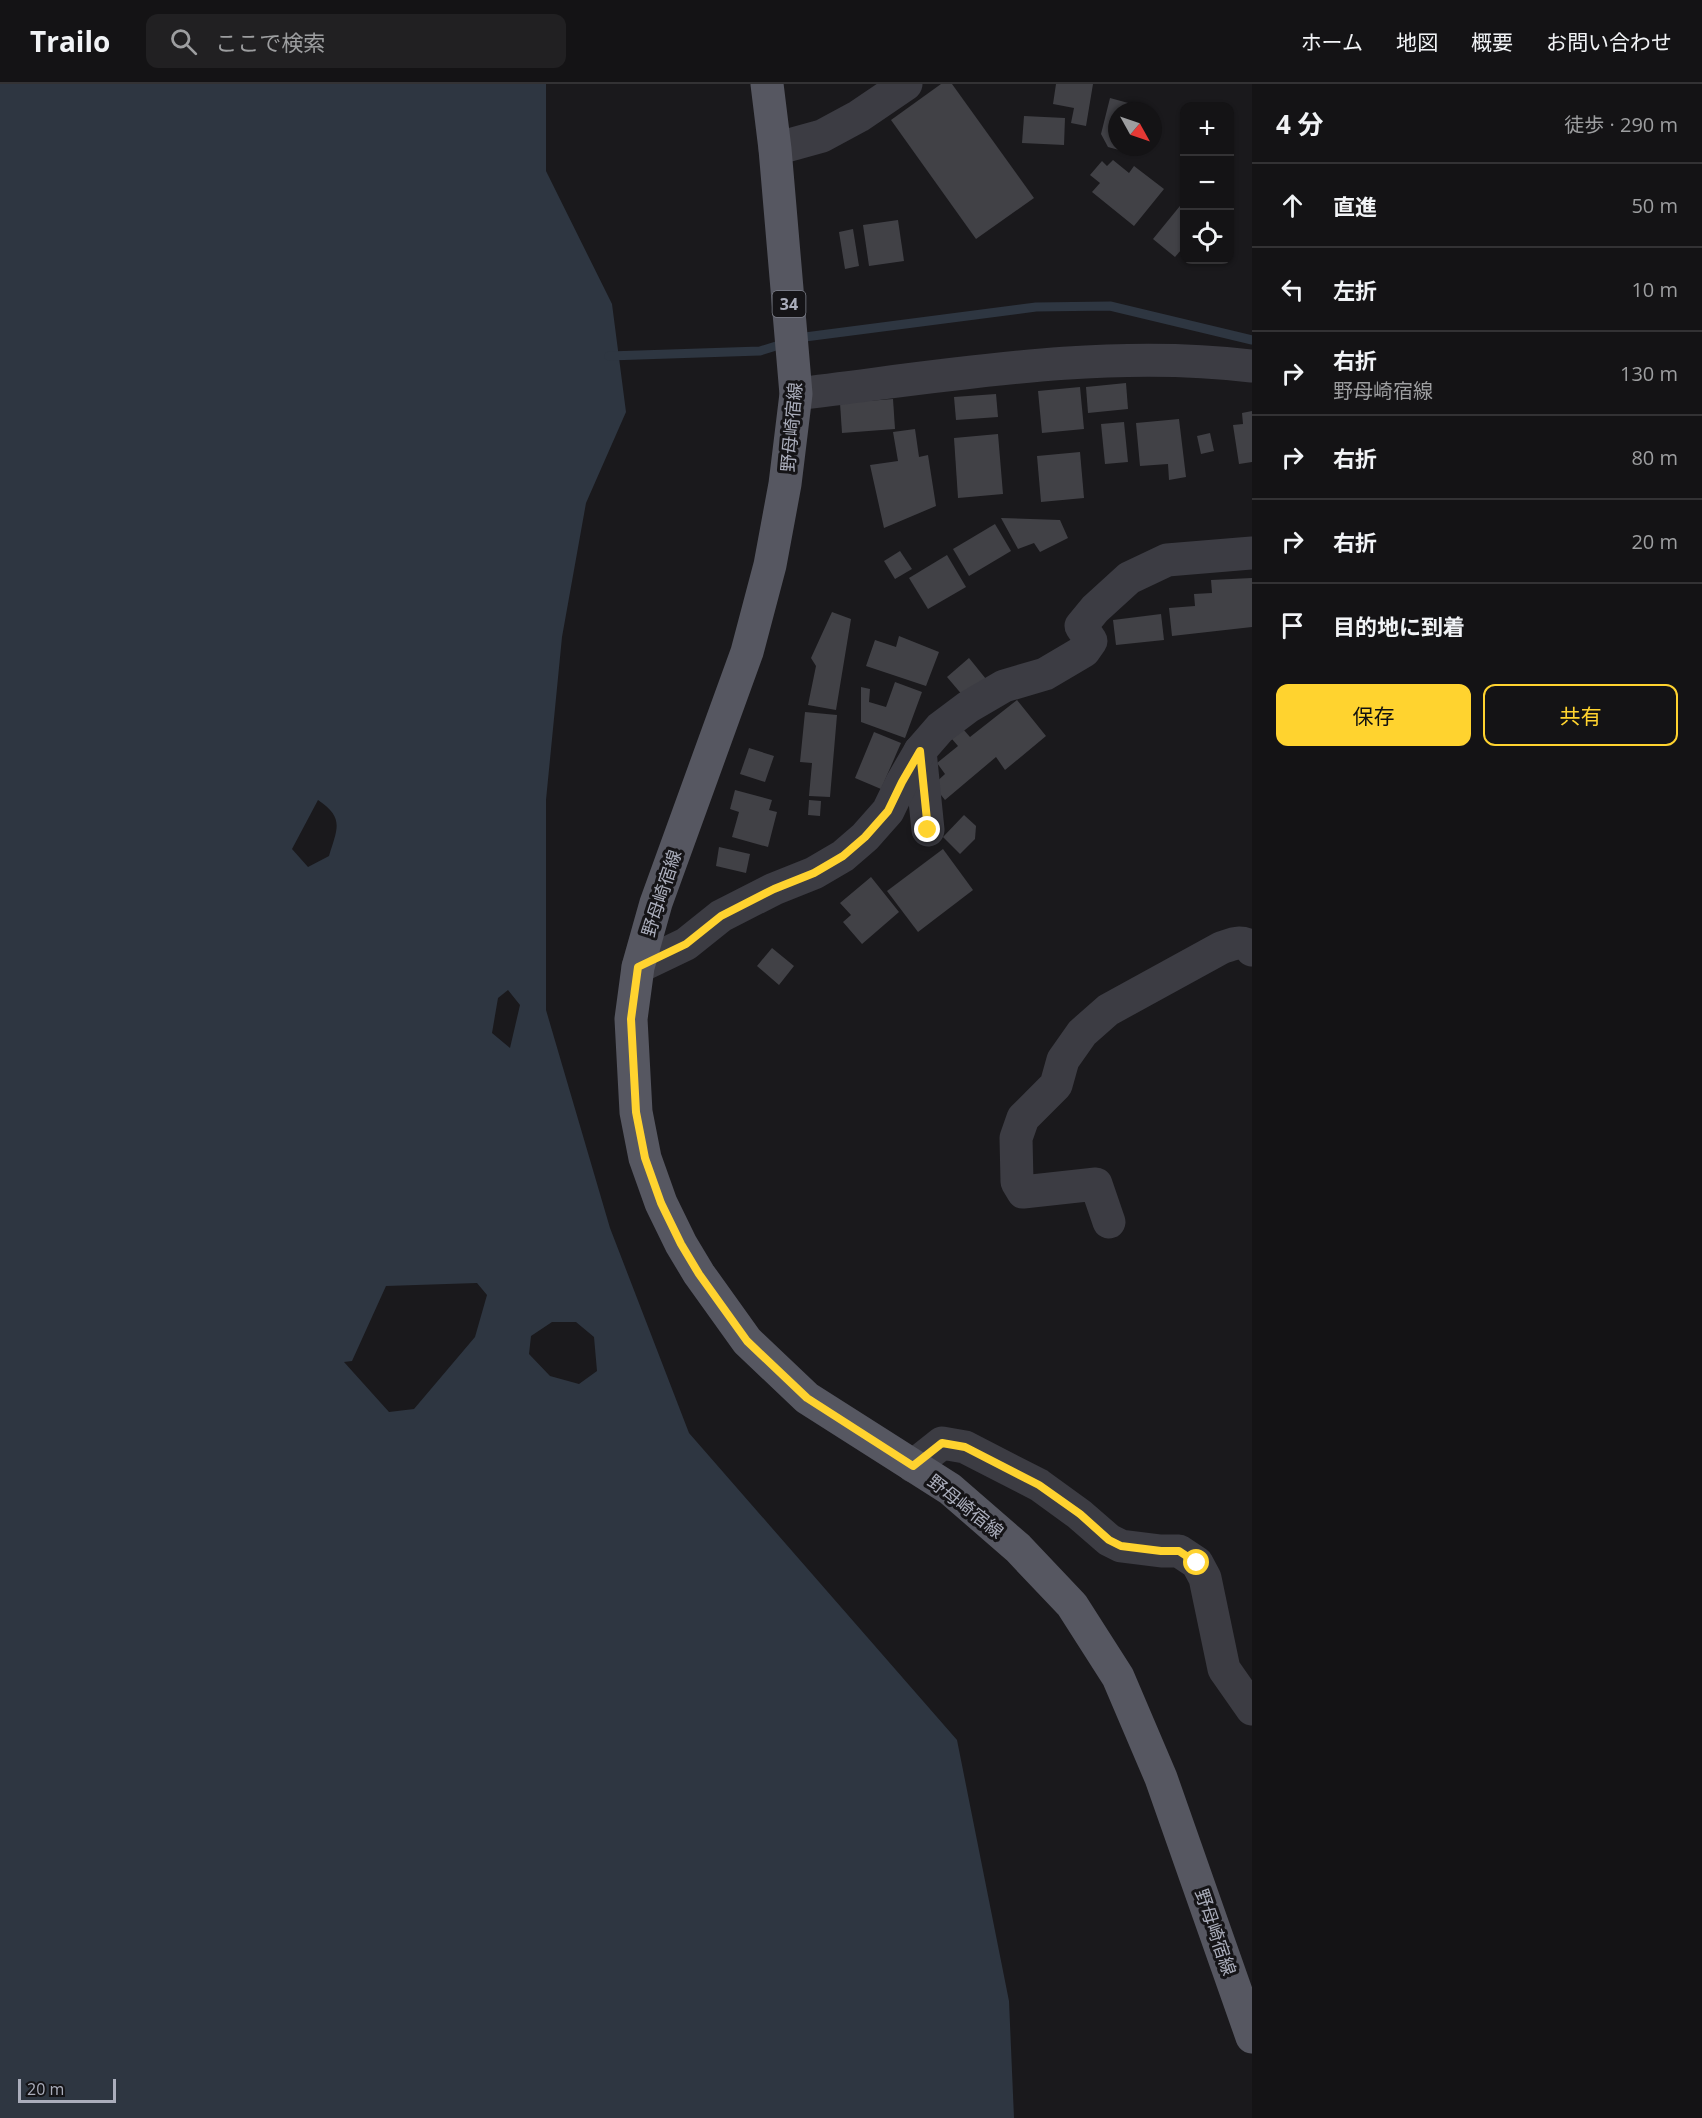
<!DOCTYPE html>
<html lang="ja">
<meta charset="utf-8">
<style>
:root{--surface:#141315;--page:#212022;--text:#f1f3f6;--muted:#9d9ea0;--line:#333234;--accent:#ffd32f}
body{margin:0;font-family:"Open Sans","Noto Sans JP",sans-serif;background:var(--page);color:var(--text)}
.controls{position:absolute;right:18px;top:18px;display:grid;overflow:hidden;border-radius:12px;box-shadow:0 2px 4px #0004}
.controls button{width:54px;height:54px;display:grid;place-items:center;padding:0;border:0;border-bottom:2px solid var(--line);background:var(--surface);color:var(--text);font:30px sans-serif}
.compass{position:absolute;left:1108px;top:18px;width:54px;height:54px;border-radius:50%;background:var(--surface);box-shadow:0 2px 4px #0004;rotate:130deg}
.scale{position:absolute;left:18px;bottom:15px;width:98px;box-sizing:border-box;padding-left:6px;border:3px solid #abaebc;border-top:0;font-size:16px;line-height:21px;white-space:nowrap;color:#abaebc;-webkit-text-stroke:4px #151417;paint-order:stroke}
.stop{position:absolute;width:18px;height:18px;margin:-14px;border:4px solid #ffd32f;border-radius:50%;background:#fff}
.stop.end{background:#ffd32f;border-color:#fff;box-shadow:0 2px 6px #0008}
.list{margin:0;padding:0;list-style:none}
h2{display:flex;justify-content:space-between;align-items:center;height:78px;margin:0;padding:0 24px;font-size:26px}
h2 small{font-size:20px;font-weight:400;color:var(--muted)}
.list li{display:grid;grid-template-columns:39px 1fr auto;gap:18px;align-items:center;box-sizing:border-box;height:84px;padding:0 24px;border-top:2px solid var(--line)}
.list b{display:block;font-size:22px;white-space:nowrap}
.list p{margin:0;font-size:20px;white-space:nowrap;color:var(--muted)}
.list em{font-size:20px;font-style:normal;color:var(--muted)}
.actions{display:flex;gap:12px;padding:18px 24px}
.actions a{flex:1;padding:14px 0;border:2px solid var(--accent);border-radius:12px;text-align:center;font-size:21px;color:var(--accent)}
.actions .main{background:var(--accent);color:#111}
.icon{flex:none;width:33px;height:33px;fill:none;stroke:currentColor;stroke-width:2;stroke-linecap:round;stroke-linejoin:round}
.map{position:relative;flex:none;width:1252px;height:2034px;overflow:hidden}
header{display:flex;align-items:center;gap:36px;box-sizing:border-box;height:84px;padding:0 30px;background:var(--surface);border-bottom:2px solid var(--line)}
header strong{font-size:28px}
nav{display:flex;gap:33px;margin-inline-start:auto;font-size:21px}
.search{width:420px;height:54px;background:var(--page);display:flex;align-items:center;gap:15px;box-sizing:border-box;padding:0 21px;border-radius:12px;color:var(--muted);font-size:22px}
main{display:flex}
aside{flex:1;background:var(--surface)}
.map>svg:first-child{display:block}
.water{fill:#2e3641;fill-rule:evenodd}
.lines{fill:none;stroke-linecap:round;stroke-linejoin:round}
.stream{stroke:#2e3641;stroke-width:9}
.building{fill:#414146}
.minor{stroke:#3c3c43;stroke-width:33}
.primary{stroke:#565761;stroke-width:33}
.route{stroke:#ffd32f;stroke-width:8}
.labels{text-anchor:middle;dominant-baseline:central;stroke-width:6;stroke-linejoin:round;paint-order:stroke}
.shield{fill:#151417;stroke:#7e808a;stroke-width:1.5}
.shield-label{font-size:16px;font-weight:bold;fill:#abaebc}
.street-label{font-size:18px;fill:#abaebc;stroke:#151417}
</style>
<header>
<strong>Trailo</strong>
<div class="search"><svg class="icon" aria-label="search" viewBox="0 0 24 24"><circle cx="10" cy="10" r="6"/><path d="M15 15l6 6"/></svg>ここで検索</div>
<nav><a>ホーム</a><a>地図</a><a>概要</a><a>お問い合わせ</a></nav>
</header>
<main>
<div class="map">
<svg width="1252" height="2034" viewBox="0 0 1252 2034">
<rect width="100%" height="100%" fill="#1a191c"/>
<path class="water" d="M 0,0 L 546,0 L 546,87 L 612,220 L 626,328 L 586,419 L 562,553 L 546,716 L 546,926 L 610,1144 L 689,1349 L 957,1656 L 1009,1917 L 1014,2034 L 0,2034 ZM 318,716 C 345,734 337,745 329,772 L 308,783 L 292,765 ZM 508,906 L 520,921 L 510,964 L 492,949 L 498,914 ZM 477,1199 L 487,1211 L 475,1253 L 414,1325 L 389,1328 L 344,1278 L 352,1277 L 386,1202 ZM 576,1238 L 594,1253 L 597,1287 L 579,1300 L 550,1292 L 529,1270 L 531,1252 L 552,1238 Z"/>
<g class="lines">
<polyline class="stream" points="609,272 760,267 805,253 1036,223 1110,222 1252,256"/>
</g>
<g class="building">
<polygon points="941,0 952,0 1034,114 976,155 891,36"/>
<polygon points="1056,0 1093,0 1086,42 1071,39 1074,24 1053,20"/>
<polygon points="1110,14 1132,20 1131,27 1117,27 1119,66 1108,63 1101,50"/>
<polygon points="1024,32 1065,34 1064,61 1022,59"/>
<polygon points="1113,76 1129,89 1134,82 1164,105 1134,142 1092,108 1100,99 1090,91 1102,77 1107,82"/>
<polygon points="1184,117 1184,169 1181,166 1175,173 1153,155"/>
<polygon points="898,136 904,177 869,182 863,141"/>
<polygon points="853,145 859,182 845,185 839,148"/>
<polygon points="1126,299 1128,325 1088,329 1086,303"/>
<polygon points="1080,303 1084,345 1042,349 1038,307"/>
<polygon points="996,310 998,333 956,336 954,313"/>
<polygon points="893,315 895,345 842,349 840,319"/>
<polygon points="1252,327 1252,378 1239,380 1233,341 1243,340 1242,329"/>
<polygon points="1179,335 1186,393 1169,396 1168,380 1140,382 1136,339"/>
<polygon points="1124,338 1128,378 1105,380 1101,340"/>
<polygon points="915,345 919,373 928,371 936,422 884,444 870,381 898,377 893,348"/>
<polygon points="1210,349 1214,367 1201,370 1197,352"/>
<polygon points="998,350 1003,410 958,414 954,354"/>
<polygon points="1080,368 1084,414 1041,418 1037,372"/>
<polygon points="1001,434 1060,436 1068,454 1040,468 1034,459 1018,465"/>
<polygon points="995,440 1011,467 969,492 953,465"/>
<polygon points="900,467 912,485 895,495 884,477"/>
<polygon points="947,471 966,503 928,525 909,494"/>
<polygon points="1252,494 1252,543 1172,552 1169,524 1195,522 1194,510 1212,509 1211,496"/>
<polygon points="832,528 851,535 836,626 808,621 816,582 811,574"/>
<polygon points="1161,530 1164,556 1116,561 1113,536"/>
<polygon points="899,552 939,568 926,602 866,582 875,556 896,563"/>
<polygon points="969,574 986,595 964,613 947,593"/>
<polygon points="895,598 922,608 905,654 861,638 861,603 870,605 869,618 886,623"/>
<polygon points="1017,616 1046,652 1005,686 996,673 945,716 933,701 945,690 937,679 958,662 952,655 963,645 970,653"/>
<polygon points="805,628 837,631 830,713 809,712 812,679 800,678"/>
<polygon points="874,648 901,659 881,705 855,694"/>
<polygon points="749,664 774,672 765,698 740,690"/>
<polygon points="735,706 772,716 769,726 777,728 768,763 732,753 739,728 730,725"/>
<polygon points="809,716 821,717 820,732 808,731"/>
<polygon points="964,731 976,742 975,755 960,770 943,753"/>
<polygon points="719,763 750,770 746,789 716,782"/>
<polygon points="943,765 973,806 918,848 887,807"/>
<polygon points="871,793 899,828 862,860 843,838 851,831 840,819"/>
<polygon points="772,864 794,882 779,901 757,882"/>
</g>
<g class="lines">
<g class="minor">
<polyline points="775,65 822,52 859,32 906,0"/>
<path d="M 796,310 C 947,292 1101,264 1252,282"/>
<polyline points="920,667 928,746"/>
<polyline points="638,883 686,860 721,832 774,805 814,789 843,772 865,753 888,727 902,698 920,667 940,644 968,623 1004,602 1045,590 1084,567 1091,557 1081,542 1095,525 1129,494 1167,476 1252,469"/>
<path d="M 1109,1138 L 1096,1100 L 1023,1108 L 1017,1098 L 1016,1054 L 1023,1034 L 1056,1001 L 1063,976 L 1082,949 L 1108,926 L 1221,864 C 1232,860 1244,854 1252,866"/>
<polyline points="913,1382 942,1359 965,1363 1039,1401 1079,1430 1109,1456 1121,1462 1161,1467 1179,1467 1197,1479 1205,1494 1224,1585 1252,1625"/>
</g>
<polyline class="primary" points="767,0 775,65 796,310 785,400 770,481 747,568 656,819 638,883 631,935 636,1028 645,1074 661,1119 681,1160 699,1190 747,1257 807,1314 950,1405 1018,1464 1072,1521 1118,1593 1161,1694 1252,1953"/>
</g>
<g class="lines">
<polyline class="route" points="928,746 920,667 902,698 888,727 865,753 843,772 814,789 774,805 721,832 686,860 638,883 631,935 636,1028 645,1074 661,1119 681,1160 699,1190 747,1257 807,1314 913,1382 942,1359 965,1363 1039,1401 1080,1430 1109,1456 1121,1462 1161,1467 1179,1467 1197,1479"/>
</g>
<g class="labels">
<rect class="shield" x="772.5" y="207" width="33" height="26" rx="4.5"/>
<g class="shield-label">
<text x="789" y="220">34</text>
</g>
<g class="street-label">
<text transform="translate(791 343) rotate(-85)">野母崎宿線</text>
<text transform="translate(661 809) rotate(-72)">野母崎宿線</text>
<text transform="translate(966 1422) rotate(38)">野母崎宿線</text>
<text transform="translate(1216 1848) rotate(71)">野母崎宿線</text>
</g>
</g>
</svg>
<div class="controls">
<button>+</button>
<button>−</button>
<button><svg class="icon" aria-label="locate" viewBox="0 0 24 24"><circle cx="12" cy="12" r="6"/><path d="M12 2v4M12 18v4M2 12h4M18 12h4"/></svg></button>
</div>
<svg class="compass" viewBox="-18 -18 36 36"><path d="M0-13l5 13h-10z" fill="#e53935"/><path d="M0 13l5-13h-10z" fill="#9d9ea0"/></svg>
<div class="scale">20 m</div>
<div class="stop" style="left:1197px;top:1479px"></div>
<div class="stop end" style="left:928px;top:746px"></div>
</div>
<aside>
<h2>4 分<small>徒歩 · 290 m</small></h2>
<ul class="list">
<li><svg class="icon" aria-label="ahead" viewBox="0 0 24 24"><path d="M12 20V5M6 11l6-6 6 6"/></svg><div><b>直進</b></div><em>50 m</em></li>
<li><svg class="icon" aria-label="left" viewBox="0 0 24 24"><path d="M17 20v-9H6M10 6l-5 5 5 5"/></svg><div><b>左折</b></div><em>10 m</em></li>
<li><svg class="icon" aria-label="right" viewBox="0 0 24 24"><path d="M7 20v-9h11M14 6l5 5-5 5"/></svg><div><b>右折</b><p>野母崎宿線</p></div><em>130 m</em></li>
<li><svg class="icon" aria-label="right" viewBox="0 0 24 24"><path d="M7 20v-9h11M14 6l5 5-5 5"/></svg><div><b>右折</b></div><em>80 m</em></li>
<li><svg class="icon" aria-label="right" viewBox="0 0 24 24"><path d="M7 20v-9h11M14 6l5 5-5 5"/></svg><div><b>右折</b></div><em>20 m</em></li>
<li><svg class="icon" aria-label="arrive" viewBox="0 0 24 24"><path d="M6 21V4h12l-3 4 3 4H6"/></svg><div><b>目的地に到着</b></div></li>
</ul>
<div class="actions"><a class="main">保存</a><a>共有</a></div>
</aside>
</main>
